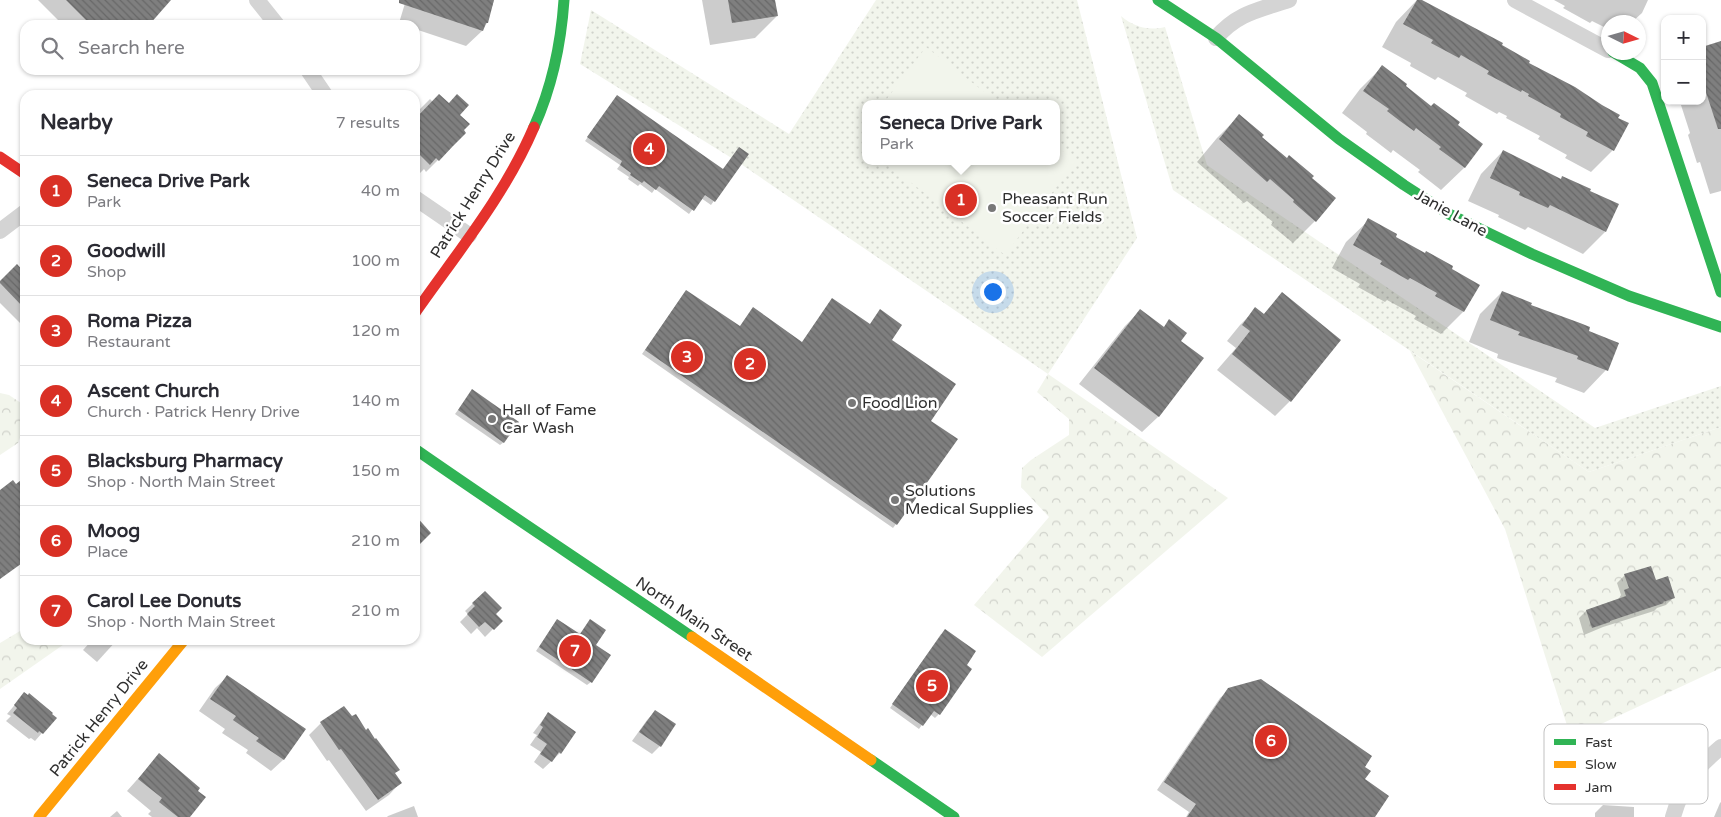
<!DOCTYPE html>
<meta charset="utf-8">
<style>
:root{--surface:#fff;--page:#f2f2f3;--text:#2b2b33;--muted:#7c7c81;--line:#e1e1e2;--accent:#d93025}
body{margin:0;font-family:"Varela Round",sans-serif;background:var(--page);color:var(--text)}
.controls{position:absolute;right:15px;top:15px;display:grid;overflow:hidden;border-radius:10px;box-shadow:0 1px 4px #0004}
.controls button{width:45px;height:45px;display:grid;place-items:center;padding:0;border:0;border-bottom:1px solid var(--line);background:var(--surface);color:var(--text);font:25px sans-serif}
.compass{position:absolute;left:1601px;top:15px;width:45px;height:45px;border-radius:50%;background:var(--surface);box-shadow:0 1px 4px #0004;rotate:95deg}
.you{position:absolute;left:992px;top:291px;width:18px;height:18px;margin:-12px;border:4px solid #fff;border-radius:50%;background:#1a73e8;box-shadow:0 0 0 8px #1a73e833}
.badge{display:grid;place-items:center;width:32px;height:32px;border-radius:50%;background:var(--accent);color:#fff;font-size:16px;font-weight:700}
.pin{position:absolute;translate:-50% -50%;border:2px solid #fff;box-shadow:0 1px 5px #0006}
.popup{position:absolute;left:862px;top:100px;width:198px;height:65px;box-sizing:border-box;display:grid;place-content:center;border-radius:10px;background:var(--surface);filter:drop-shadow(0 1px 4px #0005);font-size:16px;white-space:nowrap;color:var(--muted)}
.popup b{font-size:19px;color:var(--text)}
.popup::after{content:'';position:absolute;left:50%;top:100%;margin-left:-10px;border:10px solid transparent;border-top-color:var(--surface)}
.list{margin:0;padding:0;list-style:none}
h2{display:flex;justify-content:space-between;align-items:center;height:65px;margin:0;padding:0 20px;font-size:21px}
h2 small{font-size:16px;font-weight:400;color:var(--muted)}
.list li{display:grid;grid-template-columns:32px 1fr auto;gap:15px;align-items:center;box-sizing:border-box;height:70px;padding:0 20px;border-top:1px solid var(--line)}
.list b{display:block;font-size:19px;white-space:nowrap}
.list p{margin:0;font-size:16px;white-space:nowrap;color:var(--muted)}
.list em{font-size:16px;font-style:normal;color:var(--muted)}
.icon{flex:none;width:28px;height:28px;fill:none;stroke:currentColor;stroke-width:2;stroke-linecap:round;stroke-linejoin:round}
.map{position:relative;flex:none;width:1721px;height:817px;overflow:hidden}
.search{position:absolute;background:var(--surface);box-shadow:0 1px 4px #0004;left:20px;top:20px;width:400px;height:55px;display:flex;align-items:center;gap:12px;box-sizing:border-box;padding:0 18px;border-radius:15px;color:var(--muted);font-size:19px}
.panel{position:absolute;background:var(--surface);box-shadow:0 1px 4px #0004;left:20px;top:90px;width:400px;height:555px;border-radius:15px}
.map>svg:first-child{display:block}
.forest{fill:url(#forest-crowns)}
.park{fill:url(#park-dots);fill-rule:evenodd}
.pitch{fill:#f2f5ec}
.shadow{fill:#0003}
.building{fill:url(#building-back-hatch)}
.lines{fill:none;stroke-linecap:round;stroke-linejoin:round}
.street{stroke:#d4d4d4;stroke-width:16}
.fast{stroke:#30b455;stroke-width:11}
.slow{stroke:#ff9f0a;stroke-width:11}
.jam{stroke:#e5322d;stroke-width:11}
.poi-dot{fill:#787878;stroke:#fff;stroke-width:2}
.labels{text-anchor:middle;dominant-baseline:central;stroke-width:5;stroke-linejoin:round;paint-order:stroke}
.street-label{font-size:16px;fill:#2f2f2f;stroke:#fff}
.poi-label{font-size:16px;fill:#2f2f2f;stroke:#fff;text-anchor:start}
.key{fill:#fff;stroke:#c1c1c1;stroke-width:1}
.key-label{font-size:14px;fill:#2f2f2f}
</style>
<div class="map">
<svg width="1721" height="817" viewBox="0 0 1721 817">
<defs>
<pattern id="forest-crowns" width="20" height="18" patternUnits="userSpaceOnUse" patternTransform="scale(1.25)"><rect width="20" height="18" fill="#f2f5ec"/><path d="M2 6a3 3 0 1 1 6 0M12 15a3 3 0 1 1 6 0" fill="none" stroke="#d0d2cb"/></pattern>
<pattern id="park-dots" width="8" height="8" patternUnits="userSpaceOnUse" patternTransform="scale(1.25)"><rect width="8" height="8" fill="#f2f5ec"/><path d="M2 2h.1M6 6h.1" fill="none" stroke="#d0d2cb" stroke-width="1.8" stroke-linecap="round"/></pattern>
<pattern id="building-back-hatch" width="6" height="6" patternUnits="userSpaceOnUse" patternTransform="scale(1.25)"><rect width="6" height="6" fill="#7f7f7f"/><path d="M-1 5l2 2M0 0l6 6M5-1l2 2" fill="none" stroke="#686868"/></pattern>
</defs>
<rect width="100%" height="100%" fill="#fff"/>
<g class="forest">
<polygon points="1410,351 1589,472 1721,427 1721,668 1571,738 1505,529"/>
<polygon points="1048,374 1228,498 1042,657 974,605 1049,517 1021,487 1022,468 1031,460 1069,435 1069,419 1037,392"/>
<polygon points="0,393 9,395 21,403 24,427 18,443 0,455"/>
<polygon points="25,628 25,640 70,640 0,689 0,643"/>
</g>
<g class="park">
<path d="M 876,0 L 1077,0 L 1137,238 L 1048,374 L 738,162 L 580,64 L 591,10 L 789,134 ZM 866,104 L 1056,104 L 1056,161 L 866,161 Z"/>
<path d="M 1121,16 C 1134,27 1148,31 1165,27 L 1207,165 L 1231,182 L 1595,428 L 1721,386 L 1721,427 L 1589,472 L 1173,190 Z"/>
</g>
<g class="pitch">
<polygon points="926,47 1000,104 883,104"/>
<polygon points="1056,146 1076,161 1005,255 883,161 1056,161"/>
</g>
<g class="shadow">
<polygon points="38,0 157,0 146,25 63,25"/>
<polygon points="406,0 494,0 487,23 482,31 466,46 415,29 415,25 399,23"/>
<polygon points="702,0 774,0 777,16 755,38 710,45"/>
<polygon points="1417,0 1501,45 1527,64 1617,118 1613,150 1591,172 1565,158 1567,155 1538,139 1540,136 1506,118 1507,116 1499,112 1497,114 1465,96 1467,93 1438,77 1435,80 1410,66 1411,63 1382,47 1396,22"/>
<polygon points="1554,0 1648,0 1642,13 1632,22 1608,22 1608,29 1592,21 1590,23 1563,8 1565,6"/>
<polygon points="1702,48 1721,49 1721,191 1710,194 1700,162 1697,163 1688,135 1690,133 1680,102 1677,101 1702,101"/>
<polygon points="1382,67 1404,87 1481,144 1464,168 1441,190 1418,172 1420,170 1393,150 1391,153 1378,143 1366,134 1367,132 1342,113 1360,89"/>
<polygon points="617,96 722,170 747,154 711,205 701,198 689,214 655,189 652,193 640,184 638,186 628,179 629,177 617,169 620,165 585,141"/>
<polygon points="430,99 433,102 453,145 426,172 424,169 417,176 415,173 415,114"/>
<polygon points="1239,116 1261,137 1310,178 1315,221 1293,243 1271,225 1273,222 1247,201 1244,203 1197,162 1217,138"/>
<polygon points="1503,151 1560,180 1563,177 1605,232 1583,254 1528,227 1525,230 1498,217 1499,215 1468,201 1481,174"/>
<polygon points="1369,220 1394,237 1450,270 1463,312 1441,334 1414,319 1416,316 1387,300 1385,302 1358,287 1360,284 1332,268 1346,242"/>
<polygon points="25,274 25,328 0,303 0,283"/>
<polygon points="1502,292 1587,332 1617,343 1606,370 1584,393 1555,382 1557,378 1497,358 1498,354 1469,342 1480,314"/>
<polygon points="1282,294 1290,401 1275,416 1217,370 1236,348 1227,341 1240,325 1256,309 1263,315"/>
<polygon points="683,295 739,328 802,343 869,325 890,340 929,421 896,524 893,528 642,354"/>
<polygon points="1140,311 1163,328 1170,321 1179,341 1202,359 1158,417 1142,432 1079,384 1125,326"/>
<polygon points="469,395 504,442 500,445 455,414"/>
<polygon points="1625,575 1655,582 1674,597 1666,605 1657,608 1654,611 1603,627 1584,635 1579,618 1586,611 1618,600 1621,595 1617,583"/>
<polygon points="485,592 494,614 501,621 485,637 477,628 471,634 460,622 468,614 465,611"/>
<polygon points="554,624 595,645 591,682 587,685 536,651"/>
<polygon points="941,634 939,714 935,718 930,714 919,729 890,708"/>
<polygon points="92,640 117,640 97,662 83,650"/>
<polygon points="227,677 304,729 283,760 271,771 246,753 248,750 222,733 225,729 199,711 215,688"/>
<polygon points="1229,690 1363,767 1364,780 1373,817 1186,817 1189,812 1157,790 1220,698"/>
<polygon points="24,694 55,718 35,741 31,738 29,739 6,721 11,716 7,714"/>
<polygon points="344,707 400,783 389,795 366,811 329,760 327,761 309,735 321,723"/>
<polygon points="655,712 674,725 660,746 652,754 632,741 647,720"/>
<polygon points="548,713 575,732 560,753 543,769 534,762 541,752 530,745 537,735 533,733"/>
<polygon points="1623,746 1635,791 1627,799 1599,785 1615,754"/>
<polygon points="159,755 196,791 188,817 152,817 148,814 151,811 127,791"/>
<polygon points="1721,802 1721,817 1714,817 1720,803"/>
<polygon points="1603,805 1634,807 1634,817 1595,817 1595,813"/>
<polygon points="414,806 418,817 387,817 388,816"/>
<polygon points="117,811 122,817 110,817"/>
</g>
<g class="building">
<polygon points="66,0 171,0 149,25 91,25"/>
<polygon points="399,0 494,0 488,23 486,23 483,31 399,3"/>
<polygon points="728,0 775,0 778,16 732,23"/>
<polygon points="1417,0 1422,0 1503,43 1502,45 1530,61 1529,63 1575,87 1602,105 1620,115 1618,118 1629,123 1614,151 1586,136 1588,132 1560,117 1561,114 1528,96 1529,94 1522,90 1521,92 1487,74 1489,71 1461,55 1459,58 1431,43 1433,40 1403,24"/>
<polygon points="1721,41 1721,129 1718,129 1702,80 1702,47"/>
<polygon points="1382,65 1407,84 1406,86 1431,106 1434,103 1460,122 1458,125 1483,144 1465,168 1439,149 1441,147 1416,128 1414,131 1400,121 1387,111 1389,109 1363,91"/>
<polygon points="439,94 449,103 457,94 469,105 460,115 470,124 464,130 466,133 453,146 439,161 436,158 430,165 415,150 415,119"/>
<polygon points="617,95 723,169 739,147 749,154 715,202 705,195 694,211 659,186 656,190 644,181 642,183 630,175 631,173 620,165 622,161 587,137"/>
<polygon points="1239,114 1264,135 1262,137 1287,158 1289,155 1314,176 1312,178 1336,198 1316,222 1293,202 1294,200 1270,179 1267,182 1219,139"/>
<polygon points="1503,150 1561,179 1562,176 1591,189 1590,191 1619,204 1606,232 1550,205 1548,208 1519,195 1520,192 1490,178"/>
<polygon points="1368,218 1397,234 1396,237 1425,253 1426,251 1453,266 1452,269 1480,285 1464,312 1435,296 1437,293 1410,278 1408,280 1380,264 1382,261 1353,245"/>
<polygon points="17,264 25,273 25,309 0,283 0,281"/>
<polygon points="686,290 740,326 753,307 802,342 832,298 870,324 880,309 902,325 892,340 956,384 931,421 958,439 897,525 645,350"/>
<polygon points="1502,291 1532,303 1531,305 1580,323 1590,327 1589,331 1619,343 1608,371 1577,359 1578,356 1518,335 1520,332 1490,320"/>
<polygon points="1282,292 1341,340 1291,402 1232,354 1250,331 1242,325 1255,307 1264,314"/>
<polygon points="1140,309 1164,327 1169,319 1187,333 1181,341 1204,358 1159,417 1094,368"/>
<polygon points="472,389 519,422 504,443 458,410"/>
<polygon points="25,477 25,561 0,579 0,490 13,480 16,484"/>
<polygon points="415,515 431,533 415,549"/>
<polygon points="1651,566 1656,580 1668,576 1675,598 1663,602 1664,603 1610,621 1610,622 1592,628 1586,610 1626,596 1624,590 1629,588 1624,574"/>
<polygon points="485,591 502,608 496,614 503,621 494,630 485,622 479,627 467,614 475,606 472,603"/>
<polygon points="557,619 580,634 590,619 606,630 596,645 611,655 592,683 539,647"/>
<polygon points="945,629 976,651 967,665 972,669 940,715 934,711 923,726 892,704"/>
<polygon points="227,675 306,729 284,760 256,741 259,738 233,720 236,716 210,699"/>
<polygon points="1261,679 1372,756 1365,767 1371,771 1365,779 1389,796 1375,817 1187,817 1196,804 1164,782 1228,688"/>
<polygon points="24,692 28,695 29,693 53,713 52,714 57,718 43,734 39,731 38,733 13,713 17,708 14,705"/>
<polygon points="344,706 352,716 356,714 366,730 368,728 375,739 376,738 400,770 395,773 402,783 378,800 341,749 339,750 320,722"/>
<polygon points="655,710 676,724 661,747 639,732"/>
<polygon points="548,712 576,732 561,754 559,752 552,762 540,754 547,744 537,737 543,727 540,725"/>
<polygon points="1623,744 1653,760 1636,792 1606,777"/>
<polygon points="159,753 200,788 198,791 206,797 190,817 178,817 159,802 162,798 138,779"/>
</g>
<g class="lines">
<g class="street">
<polyline points="257,0 277,25"/>
<polyline points="1515,0 1608,50"/>
<path d="M 1216,38 C 1237,13 1259,10 1289,0"/>
<polyline points="308,70 325,95"/>
<polyline points="415,198 469,235"/>
<polyline points="0,231 25,212"/>
<path d="M 1673,817 C 1683,782 1694,770 1721,747"/>
</g>
<g class="fast">
<polyline points="1158,0 1216,38 1339,139 1404,185 1449,214 1532,254 1629,296 1721,327"/>
<polyline points="1613,52 1640,68 1652,83 1721,292"/>
<path d="M 534,127 C 552,87 561,44 564,0"/>
<path d="M 415,449 C 507,513 600,574 692,637"/>
<polyline points="871,760 954,817"/>
</g>
<g class="slow">
<polyline points="692,637 871,760"/>
<polyline points="39,817 184,640"/>
</g>
<g class="jam">
<polyline points="0,157 25,174"/>
<path d="M 415,313 C 457,253 505,195 534,127"/>
</g>
</g>
<g class="poi-dot">
<circle cx="992" cy="208" r="5"/>
<circle cx="852" cy="403" r="5"/>
<circle cx="492" cy="419" r="5"/>
<circle cx="895" cy="500" r="5"/>
</g>
<g class="labels">
<g class="street-label">
<text transform="translate(473 195) rotate(-58)">Patrick Henry Drive</text>
<text transform="translate(1451 213) rotate(29)">Janie Lane</text>
<text transform="translate(694 619) rotate(34)">North Main Street</text>
<text transform="translate(99 718) rotate(-51)">Patrick Henry Drive</text>
</g>
<g class="poi-label">
<text x="1002" y="199">Pheasant Run<tspan x="1002" dy="18">Soccer Fields</tspan></text>
<text x="862" y="403">Food Lion</text>
<text x="502" y="410">Hall of Fame<tspan x="502" dy="18">Car Wash</tspan></text>
<text x="905" y="491">Solutions<tspan x="905" dy="18">Medical Supplies</tspan></text>
</g>
</g>
<rect x="1544" y="724" width="164" height="80" rx="8" class="key"/>
<rect x="1554" y="739" width="22" height="6" fill="#30b455"/>
<rect x="1554" y="761" width="22" height="7" fill="#ff9f0a"/>
<rect x="1554" y="784" width="22" height="6" fill="#e5322d"/>
<g class="key-label">
<text x="1585" y="747">Fast</text>
<text x="1585" y="769">Slow</text>
<text x="1585" y="792">Jam</text>
</g>
</svg>
<div class="controls">
<button>+</button>
<button>−</button>
</div>
<svg class="compass" viewBox="-18 -18 36 36"><path d="M0-13l5 13h-10z" fill="#e53935"/><path d="M0 13l5-13h-10z" fill="#7c7c81"/></svg>
<div class="you"></div>
<div class="pin badge" style="left:961px;top:200px">1</div>
<div class="popup"><b>Seneca Drive Park</b>Park</div>
<div class="pin badge" style="left:750px;top:364px">2</div>
<div class="pin badge" style="left:687px;top:357px">3</div>
<div class="pin badge" style="left:649px;top:149px">4</div>
<div class="pin badge" style="left:932px;top:686px">5</div>
<div class="pin badge" style="left:1271px;top:741px">6</div>
<div class="pin badge" style="left:575px;top:651px">7</div>
<div class="search"><svg class="icon" aria-label="search" viewBox="0 0 24 24"><circle cx="10" cy="10" r="6"/><path d="M15 15l6 6"/></svg>Search here</div>
<section class="panel">
<h2>Nearby<small>7 results</small></h2>
<ul class="list">
<li><span class="badge">1</span><div><b>Seneca Drive Park</b><p>Park</p></div><em>40 m</em></li>
<li><span class="badge">2</span><div><b>Goodwill</b><p>Shop</p></div><em>100 m</em></li>
<li><span class="badge">3</span><div><b>Roma Pizza</b><p>Restaurant</p></div><em>120 m</em></li>
<li><span class="badge">4</span><div><b>Ascent Church</b><p>Church · Patrick Henry Drive</p></div><em>140 m</em></li>
<li><span class="badge">5</span><div><b>Blacksburg Pharmacy</b><p>Shop · North Main Street</p></div><em>150 m</em></li>
<li><span class="badge">6</span><div><b>Moog</b><p>Place</p></div><em>210 m</em></li>
<li><span class="badge">7</span><div><b>Carol Lee Donuts</b><p>Shop · North Main Street</p></div><em>210 m</em></li>
</ul>
</section>
</div>
